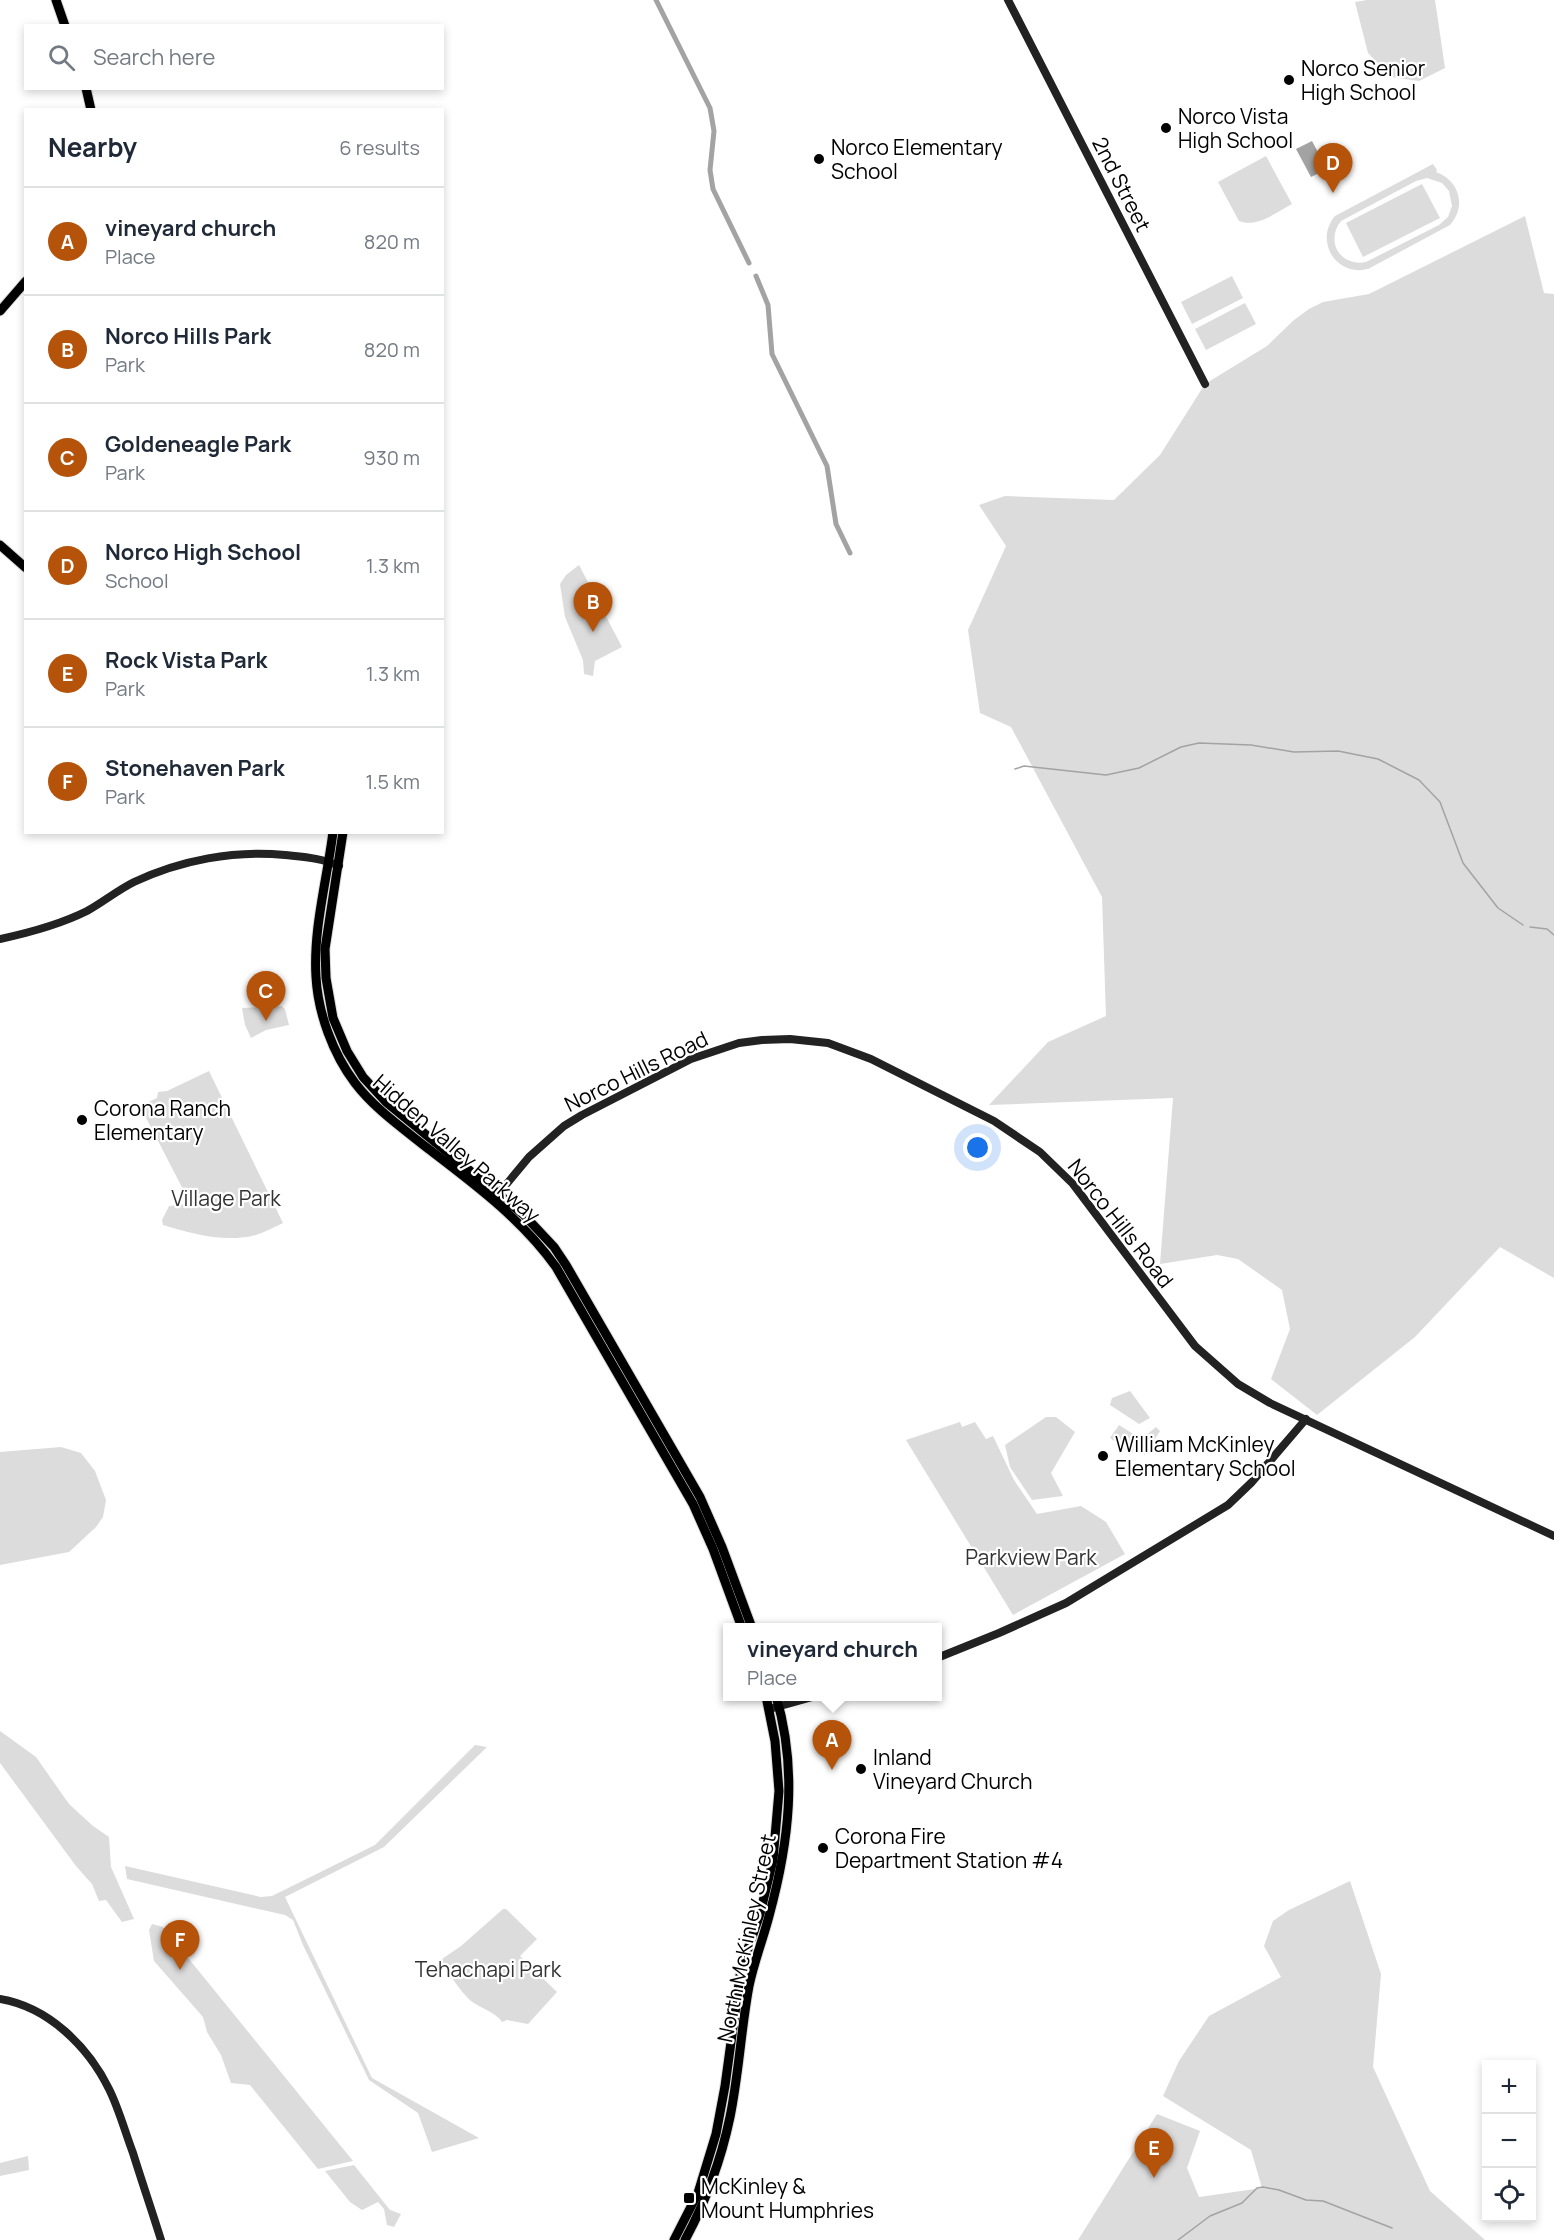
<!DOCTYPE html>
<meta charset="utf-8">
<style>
:root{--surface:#fff;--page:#f2f2f3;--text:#1f2937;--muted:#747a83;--line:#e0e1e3;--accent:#b45309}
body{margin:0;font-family:Manrope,sans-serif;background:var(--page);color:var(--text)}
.controls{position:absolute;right:18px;bottom:18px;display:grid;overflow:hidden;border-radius:0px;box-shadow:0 3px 9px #0003}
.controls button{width:54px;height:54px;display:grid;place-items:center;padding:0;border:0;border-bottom:2px solid var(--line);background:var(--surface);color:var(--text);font:30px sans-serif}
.you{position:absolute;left:978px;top:1148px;width:21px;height:21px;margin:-15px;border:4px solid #fff;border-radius:50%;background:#1a73e8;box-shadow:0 0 0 9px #1a73e833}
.badge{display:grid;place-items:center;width:39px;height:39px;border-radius:50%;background:var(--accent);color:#fff;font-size:20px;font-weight:700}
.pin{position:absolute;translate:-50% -50px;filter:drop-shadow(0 2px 3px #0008)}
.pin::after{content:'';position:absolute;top:32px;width:21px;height:18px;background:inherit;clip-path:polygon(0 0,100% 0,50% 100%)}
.popup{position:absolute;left:723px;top:1623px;width:219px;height:78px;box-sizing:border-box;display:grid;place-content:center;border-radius:0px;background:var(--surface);filter:drop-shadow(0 2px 4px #0005);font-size:20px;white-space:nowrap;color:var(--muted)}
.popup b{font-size:22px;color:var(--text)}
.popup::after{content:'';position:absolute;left:50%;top:100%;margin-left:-12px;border:12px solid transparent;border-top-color:var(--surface)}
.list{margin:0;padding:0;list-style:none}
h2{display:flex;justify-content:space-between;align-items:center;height:78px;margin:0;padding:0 24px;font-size:26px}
h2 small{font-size:20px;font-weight:400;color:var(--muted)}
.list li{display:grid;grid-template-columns:39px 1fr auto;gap:18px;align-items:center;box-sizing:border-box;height:108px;padding:0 24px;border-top:2px solid var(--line)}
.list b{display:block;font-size:22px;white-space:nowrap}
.list p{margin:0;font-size:20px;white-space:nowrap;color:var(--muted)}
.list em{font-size:20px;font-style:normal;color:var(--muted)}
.icon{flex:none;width:33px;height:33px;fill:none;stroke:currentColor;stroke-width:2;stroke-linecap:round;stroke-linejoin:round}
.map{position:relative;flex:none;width:1554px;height:2240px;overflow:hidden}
.search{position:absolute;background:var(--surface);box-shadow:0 3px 9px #0003;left:24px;top:24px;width:420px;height:66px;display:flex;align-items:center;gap:15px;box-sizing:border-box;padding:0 21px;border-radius:0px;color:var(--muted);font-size:22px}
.panel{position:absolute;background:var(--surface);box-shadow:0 3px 9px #0003;left:24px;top:108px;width:420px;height:726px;border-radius:0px}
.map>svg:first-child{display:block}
.green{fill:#dcdcdc;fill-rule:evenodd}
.water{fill:#a3a3a3}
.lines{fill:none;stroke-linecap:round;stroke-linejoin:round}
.stream{stroke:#a3a3a3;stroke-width:1.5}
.canal{stroke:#a3a3a3;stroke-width:5}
.primary-casing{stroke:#dbdbdb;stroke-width:11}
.secondary{stroke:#222;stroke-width:8}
.primary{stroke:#000;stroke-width:9}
.poi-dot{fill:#000;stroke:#fff;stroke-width:2}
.labels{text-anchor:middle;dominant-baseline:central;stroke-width:4.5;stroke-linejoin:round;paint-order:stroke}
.poi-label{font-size:21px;fill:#000;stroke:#fff;text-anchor:start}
.street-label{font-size:21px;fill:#000;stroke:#fff}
.park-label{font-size:21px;fill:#333;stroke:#fff}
</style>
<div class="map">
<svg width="1554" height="2240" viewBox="0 0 1554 2240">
<rect width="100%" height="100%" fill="#fff"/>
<g class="green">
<polygon points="1367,0 1435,0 1445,68 1419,81 1391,77 1368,53 1355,2"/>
<path d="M 1266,156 L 1292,204 C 1275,213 1257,228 1239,221 L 1218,182 Z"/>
<path d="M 1433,164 L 1437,170 L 1436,172 C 1459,180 1467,206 1450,225 L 1368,269 C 1336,277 1314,241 1335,216 ZM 1427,178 L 1442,183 L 1449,191 L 1452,206 L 1448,217 L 1439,225 L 1366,262 C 1340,267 1325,241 1341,221 L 1416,181 Z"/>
<polygon points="1422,184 1440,218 1363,257 1346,223"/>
<polygon points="1525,216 1544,293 1554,294 1554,1278 1500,1247 1415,1337 1317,1415 1271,1379 1290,1329 1282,1290 1238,1259 1217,1255 1160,1264 1173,1098 989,1105 1048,1042 1106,1016 1102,897 1011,727 980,713 968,630 1006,546 979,505 1005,496 1114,500 1160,455 1205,384 1267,346 1294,320 1309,309 1323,302 1369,294"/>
<polygon points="1232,276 1243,298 1192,324 1181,302"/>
<polygon points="1245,303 1256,324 1206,350 1195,329"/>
<polygon points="579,565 622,647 595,661 593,676 584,674 583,660 565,617 560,584 566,575"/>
<polygon points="282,1006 285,1009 289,1025 266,1030 251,1038 245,1025 242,1008"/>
<path d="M 209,1071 L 283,1223 C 274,1227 265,1232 256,1235 C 225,1243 193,1234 163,1225 L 162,1220 L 169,1206 L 185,1204 L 187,1197 L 140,1106 L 157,1098 L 158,1092 L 167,1091 Z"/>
<polygon points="1130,1391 1150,1418 1139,1424 1110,1405 1112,1398"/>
<polygon points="1046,1417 1056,1417 1075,1432 1051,1473 1063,1496 1032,1500 1010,1467 1005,1445"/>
<polygon points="960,1422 962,1427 975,1422 986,1439 993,1436 1014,1480 1037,1514 1081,1506 1106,1522 1125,1554 1013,1615 906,1440"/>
<polygon points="1119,1425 1141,1439 1132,1453 1110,1438"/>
<polygon points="1156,1427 1160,1431 1145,1455 1137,1450 1144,1437"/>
<polygon points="61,1447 81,1453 95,1471 106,1500 103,1517 96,1527 69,1552 0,1565 0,1452"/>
<polygon points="0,1731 36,1757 69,1804 93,1826 109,1837 111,1867 134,1919 122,1922 106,1900 99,1901 92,1884 76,1866 0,1763"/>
<polygon points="475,1745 487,1747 384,1847 285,1897 372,2078 479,2138 432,2152 418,2113 369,2080 303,1945 293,1920 285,1915 127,1879 125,1866 261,1897 272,1896 375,1845"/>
<polygon points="1350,1881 1381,1974 1373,2067 1430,2191 1485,2240 1078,2240 1157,2114 1200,2131 1187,2168 1199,2197 1262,2188 1251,2150 1163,2096 1179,2061 1209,2016 1281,1977 1264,1946 1273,1921 1289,1910"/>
<path d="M 503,1909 L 506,1909 L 537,1939 L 520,1956 L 557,1992 L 528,2024 L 507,2020 L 502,2022 C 497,2013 480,2008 471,2001 C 459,1990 451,1976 442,1962 L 442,1959 L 461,1946 Z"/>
<polygon points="152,1924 163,1927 353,2161 318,2169 250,2085 231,2083 221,2055 207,2032 203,2017 154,1961 149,1930"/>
<polygon points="28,2156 29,2170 0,2176 0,2163"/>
<polygon points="354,2165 390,2210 401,2214 394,2227 387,2225 384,2209 378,2202 362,2210 350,2202 325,2171"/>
</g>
<polygon class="water" points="1312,141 1327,169 1311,177 1296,149"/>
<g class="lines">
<g class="stream">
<polyline points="1015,769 1024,766 1106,775 1139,768 1181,747 1199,743 1251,745 1294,752 1338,751 1378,759 1419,780 1440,802 1463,863 1498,908 1523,925"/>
<polyline points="1530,927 1547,929 1554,935"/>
<polyline points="1178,2240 1210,2216 1242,2203 1257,2188 1263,2187 1279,2190 1306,2200 1323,2201 1392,2228"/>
</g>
<g class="canal">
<polyline points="656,0 710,108 714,131 710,170 713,189 749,263"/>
<polyline points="756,276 768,305 772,354 827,466 836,524 850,553"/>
</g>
<defs>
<g id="primary">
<polyline points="56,0 65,26"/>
<polyline points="86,88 91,110"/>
<polyline points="0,311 26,281"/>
<polyline points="0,545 26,568"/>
<path d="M 333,832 C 327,880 313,929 316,977 C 318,1013 333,1054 355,1083 C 374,1108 401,1127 426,1147 C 473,1183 521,1218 556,1267 L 693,1504 L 713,1549 L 742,1628"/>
<polyline points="343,832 325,949 326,978 333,1018 347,1051 363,1077 386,1102 524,1215 554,1247 566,1265 700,1497 722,1547 752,1628"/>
<polyline points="674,2240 698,2193 716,2134 725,2086 741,1969 760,1914 773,1860 779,1791 775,1741 766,1696"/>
<path d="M 685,2240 C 706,2201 721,2160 730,2117 C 739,2073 741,2029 749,1986 C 754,1962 763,1939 769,1916 C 789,1843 798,1770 776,1696"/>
</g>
</defs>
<use href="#primary" class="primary-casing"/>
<g class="secondary">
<polyline points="1008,0 1205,384"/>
<path d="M 0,939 C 28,933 61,924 87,911 C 103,902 118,890 134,882 C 181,860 234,850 285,855 C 303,857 322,858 339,866"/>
<polyline points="495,1198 529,1157 564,1126 582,1115 691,1059 739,1043 762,1040 790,1039 828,1043 871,1059 994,1121 1040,1152 1073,1184 1195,1346 1238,1384 1270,1403 1554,1536"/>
<polyline points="937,1658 999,1633 1066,1603 1228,1505 1252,1482 1306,1419"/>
<polyline points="773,1708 816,1696"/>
<path d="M 0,1999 C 48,2007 88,2046 109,2089 C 119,2109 125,2132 133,2153 C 142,2182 152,2211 161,2240"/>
</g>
<use href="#primary" class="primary"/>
</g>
<g class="poi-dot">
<circle cx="1289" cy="80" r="6"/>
<circle cx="1166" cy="128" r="6"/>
<circle cx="819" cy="159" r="6"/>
<circle cx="82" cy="1120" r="6"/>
<circle cx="1103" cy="1456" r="6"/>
<circle cx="861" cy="1769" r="6"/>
<circle cx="823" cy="1848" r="6"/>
<rect x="683" y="2192" width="12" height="12" rx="3"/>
</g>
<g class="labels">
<g class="poi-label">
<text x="1301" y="68">Norco Senior<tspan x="1301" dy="24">High School</tspan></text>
<text x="1178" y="116">Norco Vista<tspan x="1178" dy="24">High School</tspan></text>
<text x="831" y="147">Norco Elementary<tspan x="831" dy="24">School</tspan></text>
<text x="94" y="1108">Corona Ranch<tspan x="94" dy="24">Elementary</tspan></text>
<text x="1115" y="1444">William McKinley<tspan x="1115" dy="24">Elementary School</tspan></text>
<text x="873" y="1757">Inland<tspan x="873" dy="24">Vineyard Church</tspan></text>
<text x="835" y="1836">Corona Fire<tspan x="835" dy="24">Department Station #4</tspan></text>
<text x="701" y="2186">McKinley &amp;<tspan x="701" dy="24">Mount Humphries</tspan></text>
</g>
<g class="street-label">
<text transform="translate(1122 184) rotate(63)">2nd Street</text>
<text transform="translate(636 1071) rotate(-26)">Norco Hills Road</text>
<text transform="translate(457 1148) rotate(41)">Hidden Valley Parkway</text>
<text transform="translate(1121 1223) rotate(52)">Norco Hills Road</text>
<text transform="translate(746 1938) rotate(-78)">North McKinley Street</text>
</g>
<g class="park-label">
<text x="226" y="1198">Village Park</text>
<text x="1031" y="1557">Parkview Park</text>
<text x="488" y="1969">Tehachapi Park</text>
</g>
</g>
</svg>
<div class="controls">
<button>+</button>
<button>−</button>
<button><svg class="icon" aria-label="locate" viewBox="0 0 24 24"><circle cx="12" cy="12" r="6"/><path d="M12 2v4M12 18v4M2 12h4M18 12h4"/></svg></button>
</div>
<div class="you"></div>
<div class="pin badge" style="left:832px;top:1770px">A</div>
<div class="popup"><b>vineyard church</b>Place</div>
<div class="pin badge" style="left:593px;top:632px">B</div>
<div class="pin badge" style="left:266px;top:1021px">C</div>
<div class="pin badge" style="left:1333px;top:193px">D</div>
<div class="pin badge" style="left:1154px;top:2178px">E</div>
<div class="pin badge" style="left:180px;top:1970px">F</div>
<div class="search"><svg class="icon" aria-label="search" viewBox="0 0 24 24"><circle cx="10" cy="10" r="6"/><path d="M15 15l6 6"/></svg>Search here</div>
<section class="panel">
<h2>Nearby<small>6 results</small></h2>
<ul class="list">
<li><span class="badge">A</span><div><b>vineyard church</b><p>Place</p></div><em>820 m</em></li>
<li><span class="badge">B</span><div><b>Norco Hills Park</b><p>Park</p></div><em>820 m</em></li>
<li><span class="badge">C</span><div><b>Goldeneagle Park</b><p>Park</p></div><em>930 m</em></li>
<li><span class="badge">D</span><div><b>Norco High School</b><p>School</p></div><em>1.3 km</em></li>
<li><span class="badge">E</span><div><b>Rock Vista Park</b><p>Park</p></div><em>1.3 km</em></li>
<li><span class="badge">F</span><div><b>Stonehaven Park</b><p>Park</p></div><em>1.5 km</em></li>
</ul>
</section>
</div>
